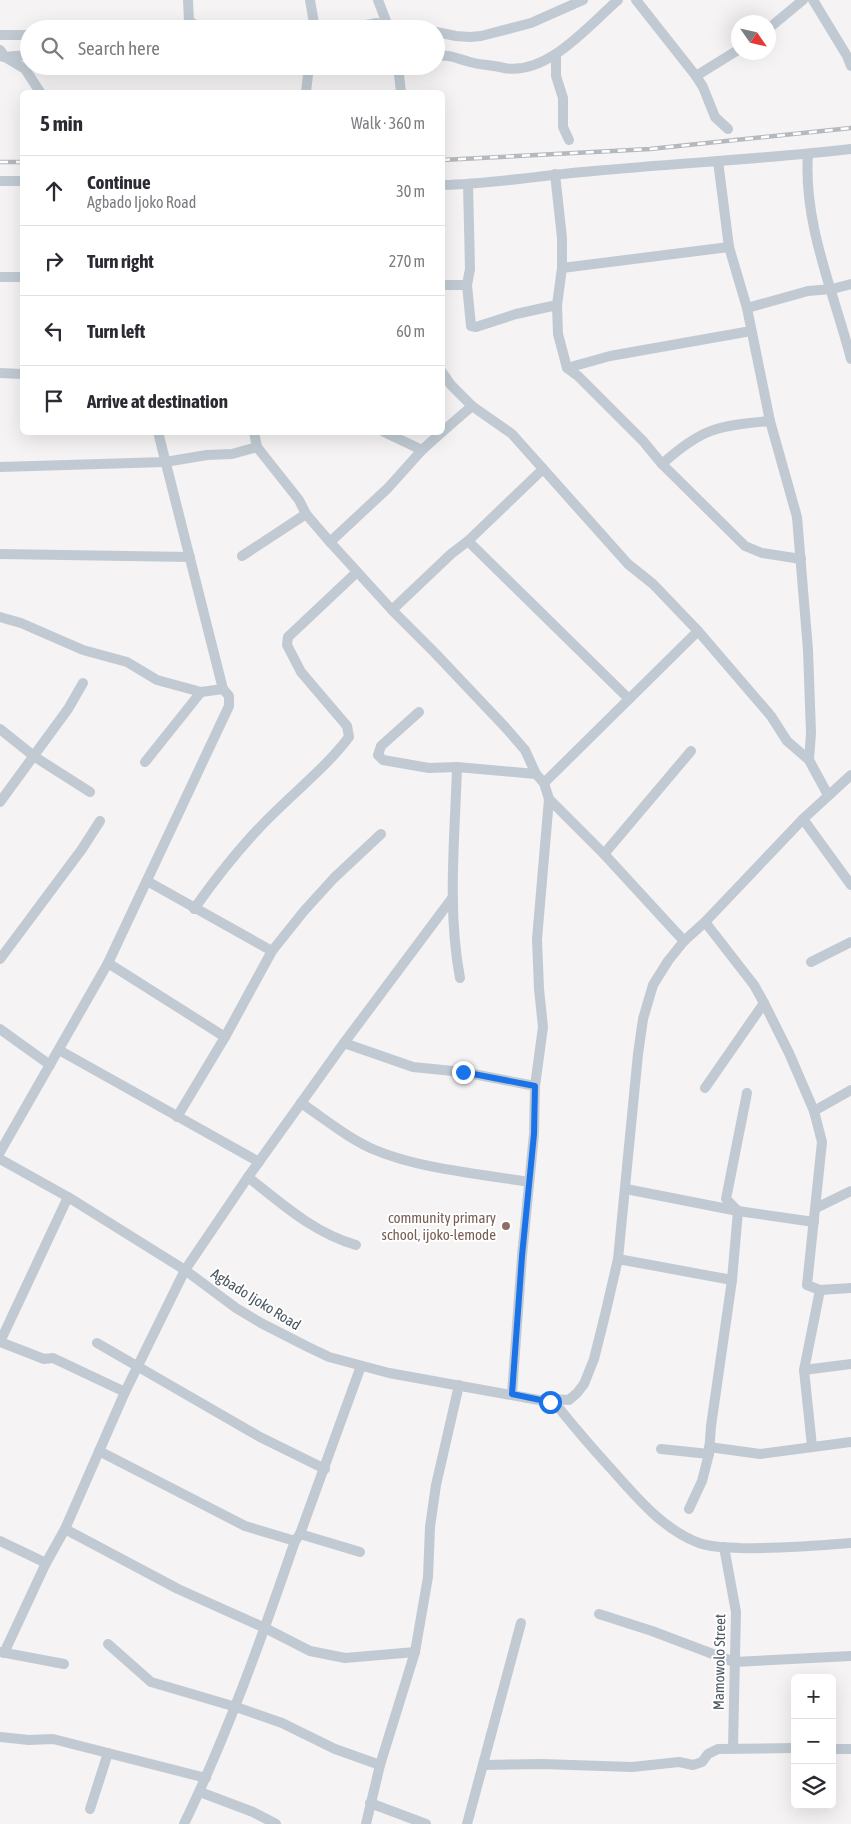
<!DOCTYPE html>
<meta charset="utf-8">
<style>
:root{--surface:#fff;--page:#f7f7f7;--text:#2b2b33;--muted:#7c7c81;--line:#e1e1e2}
body{margin:0;font-family:"Asap Condensed",sans-serif;background:var(--page);color:var(--text)}
.controls{position:absolute;right:15px;bottom:15px;display:grid;overflow:hidden;border-radius:8px;box-shadow:0 5px 20px #0002}
.controls button{width:45px;height:45px;display:grid;place-items:center;padding:0;border:0;border-bottom:1px solid var(--line);background:var(--surface);color:var(--text);font:25px sans-serif}
.compass{position:absolute;left:731px;top:15px;width:45px;height:45px;border-radius:50%;background:var(--surface);box-shadow:0 5px 20px #0002;rotate:124deg}
.stop{position:absolute;width:15px;height:15px;margin:-11px;border:4px solid #1a73e8;border-radius:50%;background:#fff}
.stop.end{background:#1a73e8;border-color:#fff;box-shadow:0 1px 5px #0008}
.list{margin:0;padding:0;list-style:none}
h2{display:flex;justify-content:space-between;align-items:center;height:65px;margin:0;padding:0 20px;font-size:21px}
h2 small{font-size:16px;font-weight:400;color:var(--muted)}
.list li{display:grid;grid-template-columns:32px 1fr auto;gap:15px;align-items:center;box-sizing:border-box;height:70px;padding:0 20px;border-top:1px solid var(--line)}
.list b{display:block;font-size:19px;white-space:nowrap}
.list p{margin:0;font-size:16px;white-space:nowrap;color:var(--muted)}
.list em{font-size:16px;font-style:normal;color:var(--muted)}
.icon{flex:none;width:28px;height:28px;fill:none;stroke:currentColor;stroke-width:2;stroke-linecap:round;stroke-linejoin:round}
.map{position:relative;flex:none;width:851px;height:1824px;overflow:hidden}
.search{position:absolute;background:var(--surface);box-shadow:0 5px 20px #0002;left:20px;top:20px;width:425px;height:55px;display:flex;align-items:center;gap:12px;box-sizing:border-box;padding:0 18px;border-radius:28px;color:var(--muted);font-size:19px}
.panel{position:absolute;background:var(--surface);box-shadow:0 5px 20px #0002;left:20px;top:90px;width:425px;height:345px;border-radius:8px}
.map>svg:first-child{display:block}
.lines{fill:none;stroke-linecap:round;stroke-linejoin:round}
.minor{stroke:#c1cad2;stroke-width:10}
.rail-casing{stroke:#b5b8bd;stroke-width:4.5}
.rail{stroke:#fff;stroke-width:2.5;stroke-dasharray:8;stroke-linecap:butt}
.route{stroke:#1a73e8;stroke-width:6}
.education-dot{fill:#8d6e63;stroke:#fff;stroke-width:2}
.labels{text-anchor:middle;dominant-baseline:central;stroke-width:4;stroke-linejoin:round;paint-order:stroke}
.education-label{font-size:15px;fill:#785e54;stroke:#fff;text-anchor:end}
.street-label{font-size:15px;fill:#4a5661;stroke:#fff}
</style>
<div class="map">
<svg width="851" height="1824" viewBox="0 0 851 1824">
<rect width="100%" height="100%" fill="#f5f3f3"/>
<g class="lines">
<g class="minor">
<polyline points="310,0 315,29"/>
<polyline points="378,0 389,29"/>
<polyline points="636,0 696,76 703,87 715,117 728,129"/>
<polyline points="813,0 847,56 851,66"/>
<polyline points="189,21 202,29"/>
<polyline points="183,29 189,21 188,0"/>
<polyline points="344,29 377,23 388,29"/>
<polyline points="394,29 410,26 422,29"/>
<polyline points="768,29 803,0"/>
<polyline points="436,32 456,36 470,37 481,36 531,23 583,0"/>
<polyline points="0,35 29,35"/>
<polyline points="0,50 5,57 25,69 40,92"/>
<polyline points="556,54 556,76 563,98 563,127 569,140"/>
<path d="M 436,56 C 449,54 458,59 470,62 C 480,65 493,65 504,68 C 547,76 588,26 618,0"/>
<polyline points="3,57 29,55"/>
<polyline points="398,66 401,92"/>
<polyline points="696,76 738,50"/>
<polyline points="306,92 309,66"/>
<path d="M 808,154 C 803,224 834,293 851,359"/>
<polyline points="718,161 729,247 747,308 770,421 797,517 808,650 811,733 809,760"/>
<polyline points="555,174 562,238 562,268 557,305 558,334 567,368 578,376 643,441 662,464 745,546 762,553 801,559"/>
<polyline points="0,181 22,181"/>
<polyline points="468,184 470,269 467,285 471,326 476,327 516,314 557,305"/>
<path d="M 442,185 C 493,184 543,175 594,171 C 679,163 766,159 851,149"/>
<polyline points="562,268 729,247"/>
<polyline points="0,277 22,277"/>
<polyline points="442,285 467,285"/>
<polyline points="747,308 808,291 832,289 851,284"/>
<polyline points="567,368 610,356 751,331"/>
<polyline points="442,372 451,385 472,406 512,434 628,564 653,584 698,631 771,716 787,741 809,760 828,795"/>
<polyline points="0,373 22,374"/>
<polyline points="158,432 223,689"/>
<polyline points="254,432 257,447 299,500 306,514 330,542 392,610 435,653 505,727 525,750 536,774 544,783 549,799 604,854 684,941"/>
<polyline points="384,432 422,450"/>
<polyline points="442,432 472,406"/>
<path d="M 662,464 C 702,428 717,426 770,421"/>
<polyline points="0,467 165,462 207,455 232,454 257,447"/>
<polyline points="468,541 629,699"/>
<polyline points="330,542 388,488 422,450 442,432"/>
<polyline points="0,554 190,557"/>
<polyline points="242,556 306,514"/>
<polyline points="392,610 451,554 468,541 543,469"/>
<polyline points="0,617 21,623 83,650 127,662 157,680 201,692 223,689 229,696 229,706 108,963 0,1152"/>
<polyline points="419,712 381,746 378,755 383,760 429,768 457,767 536,774"/>
<polyline points="0,729 35,757 90,792"/>
<polyline points="145,762 201,692"/>
<path d="M 457,767 C 455,836 447,910 460,978"/>
<polyline points="544,783 698,631"/>
<polyline points="0,802 68,709 83,683"/>
<polyline points="803,819 851,885"/>
<polyline points="604,854 691,751"/>
<polyline points="147,881 272,951"/>
<path d="M 194,909 C 218,875 243,843 273,814 C 298,789 327,766 349,737 L 347,726 L 301,672 L 287,645 L 288,637 L 357,572"/>
<polyline points="705,922 754,985 764,1003 789,1053 814,1111 822,1142 807,1285 820,1290 851,1288"/>
<polyline points="0,959 82,849 100,821"/>
<polyline points="811,962 851,942"/>
<polyline points="108,963 225,1037"/>
<polyline points="0,1029 50,1065"/>
<polyline points="344,1043 413,1067 463,1072 535,1086"/>
<polyline points="59,1050 259,1162"/>
<polyline points="705,1088 764,1003"/>
<path d="M 301,1103 C 325,1119 349,1139 375,1150 C 420,1169 481,1174 529,1182"/>
<polyline points="814,1111 851,1090"/>
<polyline points="177,1117 225,1037 272,951 304,911 334,878 381,834"/>
<polyline points="0,1159 68,1197 185,1270 236,1308 261,1323 308,1347 329,1357 389,1373 550,1402 552,1399 569,1400 577,1393 584,1384 594,1359 605,1315 618,1259 638,1054 643,1019 653,985 668,961 684,941 705,922 803,819 851,775"/>
<path d="M 248,1177 C 282,1204 314,1233 356,1245"/>
<polyline points="626,1189 738,1211 814,1222"/>
<polyline points="816,1208 851,1191"/>
<polyline points="618,1259 732,1280"/>
<polyline points="0,1342 68,1197"/>
<polyline points="0,1342 44,1359 53,1358 125,1392"/>
<polyline points="97,1343 260,1437 325,1469"/>
<polyline points="804,1370 851,1364"/>
<polyline points="512,1394 522,1256 534,1134 535,1086 543,1027 539,989 537,939 549,799"/>
<path d="M 552,1399 C 572,1425 593,1449 614,1472 C 638,1499 664,1530 699,1543 C 712,1548 726,1547 740,1548 C 777,1549 814,1546 851,1543"/>
<polyline points="812,1446 804,1370 820,1290"/>
<polyline points="709,1447 760,1454 851,1442"/>
<polyline points="661,1449 709,1454"/>
<polyline points="99,1451 245,1526 295,1541"/>
<polyline points="689,1509 702,1481 709,1454 711,1426 732,1280 738,1211 726,1199 747,1093"/>
<polyline points="65,1529 178,1589 265,1628 310,1651 345,1658 415,1652"/>
<polyline points="300,1534 360,1552"/>
<polyline points="0,1541 46,1563"/>
<polyline points="724,1547 736,1612 733,1747"/>
<polyline points="599,1614 652,1631 734,1662 851,1656"/>
<polyline points="108,1644 151,1682 236,1707 282,1723 335,1749 380,1765"/>
<polyline points="0,1652 64,1664"/>
<polyline points="4,1653 46,1563 65,1529 125,1392 185,1270 248,1177 344,1043 453,897"/>
<polyline points="0,1737 29,1740 53,1739 206,1778"/>
<polyline points="832,1749 851,1749"/>
<polyline points="483,1765 542,1764 632,1767 679,1762 693,1765 702,1762 708,1754 718,1749 795,1748"/>
<polyline points="200,1792 253,1812 276,1824"/>
<polyline points="370,1803 426,1824"/>
<polyline points="90,1809 108,1753"/>
<path d="M 184,1824 C 228,1733 262,1637 295,1541 L 300,1534 L 361,1366"/>
<polyline points="366,1824 380,1765 415,1652 428,1577 430,1527 436,1485 459,1385"/>
<polyline points="467,1824 521,1623"/>
</g>
<defs>
<g id="rail">
<polyline points="442,160 650,149 851,128"/>
<polyline points="0,162 22,162"/>
</g>
</defs>
<use href="#rail" class="rail-casing"/>
<use href="#rail" class="rail"/>
</g>
<g class="lines">
<polyline class="route" points="463,1072 535,1086 534,1134 522,1256 512,1394 550,1402"/>
</g>
<circle class="education-dot" cx="506" cy="1226" r="5"/>
<g class="labels">
<g class="education-label">
<text x="496" y="1217">community primary<tspan x="496" dy="17">school, ijoko-lemode</tspan></text>
</g>
<g class="street-label">
<text transform="translate(256 1299) rotate(32)">Agbado Ijoko Road</text>
<text transform="translate(719 1662) rotate(-89)">Mamowolo Street</text>
</g>
</g>
</svg>
<div class="controls">
<button>+</button>
<button>−</button>
<button><svg class="icon" aria-label="layers" viewBox="0 0 24 24"><path d="M12 4l9 5-9 5-9-5zM3 14l9 5 9-5"/></svg></button>
</div>
<svg class="compass" viewBox="-18 -18 36 36"><path d="M0-13l5 13h-10z" fill="#e53935"/><path d="M0 13l5-13h-10z" fill="#7c7c81"/></svg>
<div class="stop" style="left:550px;top:1402px"></div>
<div class="stop end" style="left:463px;top:1072px"></div>
<div class="search"><svg class="icon" aria-label="search" viewBox="0 0 24 24"><circle cx="10" cy="10" r="6"/><path d="M15 15l6 6"/></svg>Search here</div>
<section class="panel">
<h2>5 min<small>Walk · 360 m</small></h2>
<ul class="list">
<li><svg class="icon" aria-label="ahead" viewBox="0 0 24 24"><path d="M12 20V5M6 11l6-6 6 6"/></svg><div><b>Continue</b><p>Agbado Ijoko Road</p></div><em>30 m</em></li>
<li><svg class="icon" aria-label="right" viewBox="0 0 24 24"><path d="M7 20v-9h11M14 6l5 5-5 5"/></svg><div><b>Turn right</b></div><em>270 m</em></li>
<li><svg class="icon" aria-label="left" viewBox="0 0 24 24"><path d="M17 20v-9H6M10 6l-5 5 5 5"/></svg><div><b>Turn left</b></div><em>60 m</em></li>
<li><svg class="icon" aria-label="arrive" viewBox="0 0 24 24"><path d="M6 21V4h12l-3 4 3 4H6"/></svg><div><b>Arrive at destination</b></div></li>
</ul>
</section>
</div>
